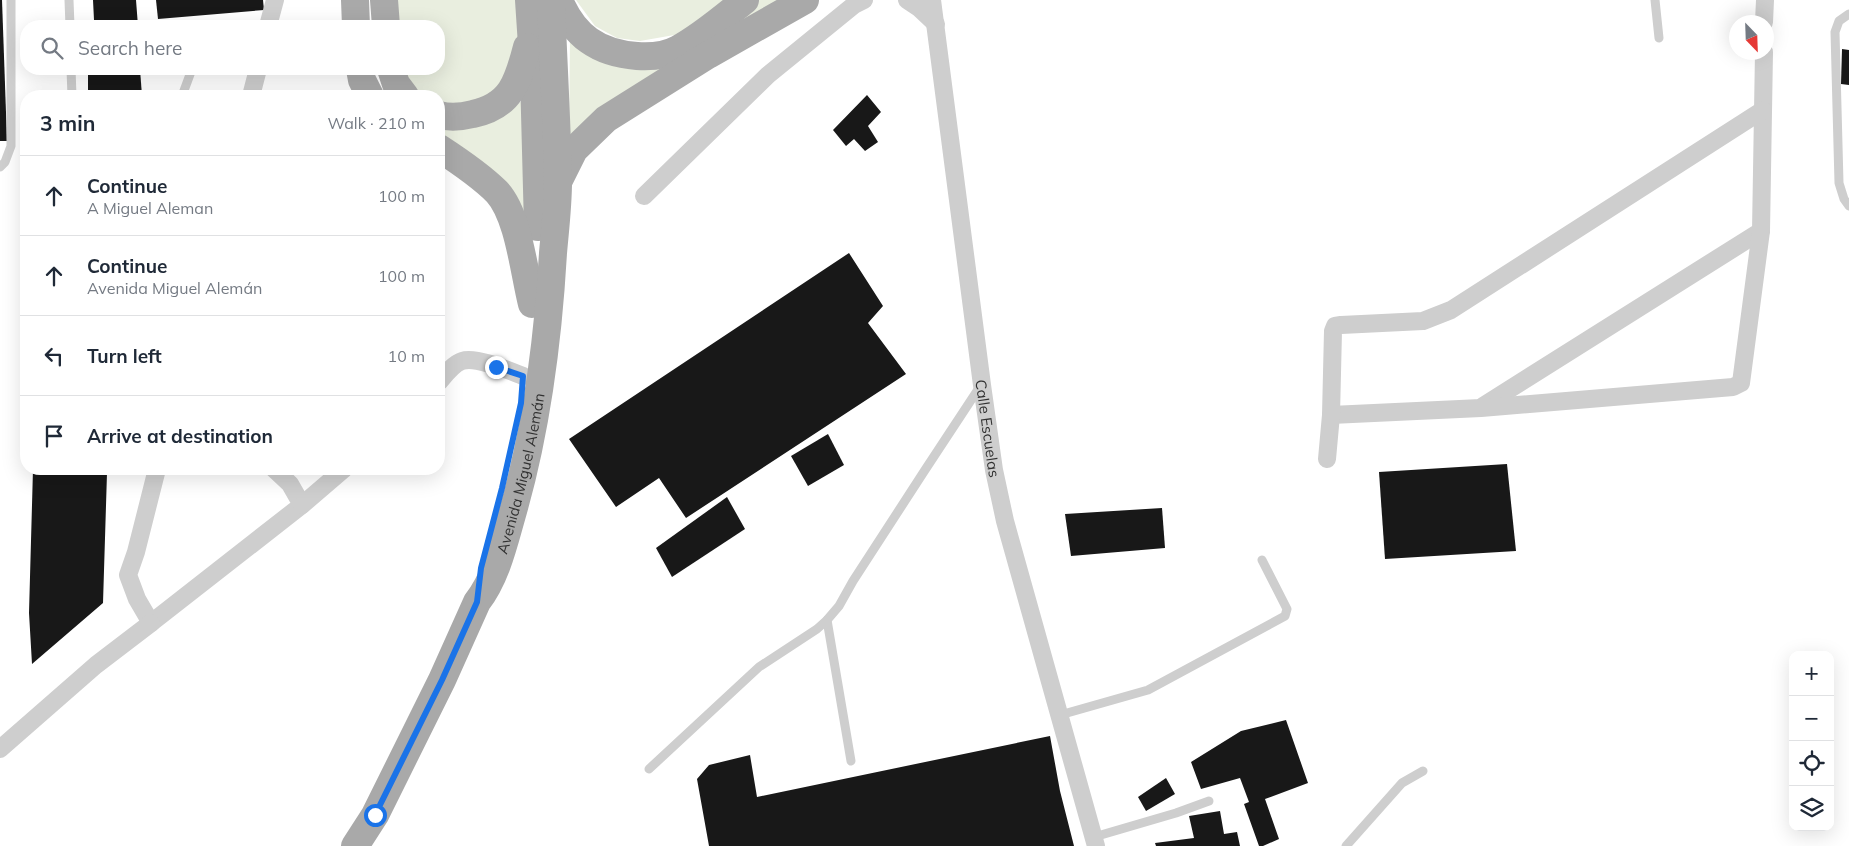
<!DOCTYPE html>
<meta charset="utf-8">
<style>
:root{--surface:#fff;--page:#f2f2f3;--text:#1f2937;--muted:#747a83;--line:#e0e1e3}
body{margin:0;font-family:Mulish,sans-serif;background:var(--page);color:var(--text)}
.controls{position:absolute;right:15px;bottom:15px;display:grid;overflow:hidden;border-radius:10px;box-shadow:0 5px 20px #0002}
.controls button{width:45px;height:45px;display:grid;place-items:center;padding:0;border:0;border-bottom:1px solid var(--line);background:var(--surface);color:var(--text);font:25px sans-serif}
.compass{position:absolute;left:1729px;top:15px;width:45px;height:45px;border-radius:50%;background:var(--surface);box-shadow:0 5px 20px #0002;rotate:157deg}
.stop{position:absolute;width:15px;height:15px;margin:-11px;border:4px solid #1a73e8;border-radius:50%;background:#fff}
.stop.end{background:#1a73e8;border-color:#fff;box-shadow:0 1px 5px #0008}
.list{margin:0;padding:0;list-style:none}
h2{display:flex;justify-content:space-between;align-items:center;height:65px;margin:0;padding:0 20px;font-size:21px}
h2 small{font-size:16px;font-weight:400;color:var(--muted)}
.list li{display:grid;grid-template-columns:32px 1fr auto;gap:15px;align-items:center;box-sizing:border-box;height:80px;padding:0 20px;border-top:1px solid var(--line)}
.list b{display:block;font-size:19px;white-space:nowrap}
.list p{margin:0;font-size:16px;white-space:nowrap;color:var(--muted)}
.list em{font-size:16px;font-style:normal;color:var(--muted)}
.icon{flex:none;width:28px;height:28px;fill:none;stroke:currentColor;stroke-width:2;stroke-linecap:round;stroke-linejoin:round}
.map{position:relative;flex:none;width:1849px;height:846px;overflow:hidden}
.search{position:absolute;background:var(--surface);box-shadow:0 5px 20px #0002;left:20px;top:20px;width:425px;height:55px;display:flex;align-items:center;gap:12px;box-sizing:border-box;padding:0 18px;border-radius:20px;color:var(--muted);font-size:19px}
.panel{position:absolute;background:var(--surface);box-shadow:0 5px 20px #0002;left:20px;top:90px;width:425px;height:385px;border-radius:20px}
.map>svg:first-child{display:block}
.green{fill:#e9eedf}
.building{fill:#181818}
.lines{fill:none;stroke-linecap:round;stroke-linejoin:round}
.lane{stroke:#cecece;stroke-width:9}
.street{stroke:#cecece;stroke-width:18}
.primary{stroke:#a9a9a9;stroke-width:28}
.route{stroke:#1a73e8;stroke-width:6}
.labels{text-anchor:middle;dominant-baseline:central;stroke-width:5;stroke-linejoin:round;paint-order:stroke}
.street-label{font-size:15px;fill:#313131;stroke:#fff}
</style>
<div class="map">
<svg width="1849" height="846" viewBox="0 0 1849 846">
<rect width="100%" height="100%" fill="#fff"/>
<g class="green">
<polygon points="397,0 518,0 521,28 503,90 466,107 439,104 439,96 421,96 417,93 403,69 439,69 439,26 397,26"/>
<polygon points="576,0 725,0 680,34 640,41 617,38 595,26"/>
<polygon points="759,0 784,0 569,137 570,36 609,56 712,36"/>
<polygon points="523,100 526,223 439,137 439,125 500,118"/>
</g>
<g class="building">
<polygon points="0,0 2,0 7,141 0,141"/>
<polygon points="93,0 136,0 138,26 87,26 87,20 94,20"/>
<polygon points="156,0 263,0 264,10 158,19"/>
<polygon points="1842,49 1849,50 1849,85 1841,84"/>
<polygon points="88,69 140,69 142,96 88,96"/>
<polygon points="867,95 881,112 868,126 878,142 865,151 854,139 846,146 833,130"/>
<polygon points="849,253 883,306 868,323 906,374 686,518 659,478 616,507 569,439"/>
<polygon points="828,434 844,465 808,486 791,456"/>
<polygon points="1507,464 1516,551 1385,559 1379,472"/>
<polygon points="33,469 83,469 83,471 107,473 103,603 32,664 29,613"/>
<polygon points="727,497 745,529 672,577 656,548"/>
<polygon points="1162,508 1165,548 1071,556 1065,514"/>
<polygon points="1286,720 1308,783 1265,799 1279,839 1263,846 1259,846 1244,804 1249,802 1240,778 1201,789 1191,762 1241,731"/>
<polygon points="1050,736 1060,791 1074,846 709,846 697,779 709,765 750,755 757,797"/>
<polygon points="1166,778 1175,794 1146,811 1138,797"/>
<polygon points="1220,811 1224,834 1237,832 1240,846 1156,846 1155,843 1194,838 1189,816"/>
</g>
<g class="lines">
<g class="lane">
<polyline points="69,0 70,26"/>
<polyline points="1655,0 1659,38"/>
<polyline points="1849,14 1839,21 1835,32 1839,183 1844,199 1849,206"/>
<polyline points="71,69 72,96"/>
<polyline points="182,96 192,69"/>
<polyline points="0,167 5,162 11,146 11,0"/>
<polyline points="827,620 851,761"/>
<polyline points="1060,715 1148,690 1285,616 1287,609 1262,560"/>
<polyline points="649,769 759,667 817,629 827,620 839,606 853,581 925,470 981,385"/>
<polyline points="1094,837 1176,813 1209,801"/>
<polyline points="1346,846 1402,783 1423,771"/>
</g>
<g class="street">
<polyline points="907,0 919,8 936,24"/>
<path id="s1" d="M 932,0 L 982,385 L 994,470 L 1005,521 L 1096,846"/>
<polyline points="1764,22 1765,0"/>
<polyline points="268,26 275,0"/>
<polyline points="251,96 258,69"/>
<polyline points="644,196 768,75 854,5 864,0"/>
<path d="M 439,382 C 445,375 453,364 462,361 C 476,356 510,371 523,376"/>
<polyline points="1483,406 1761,231"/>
<polyline points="1331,415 1481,408 1733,387 1741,383 1761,231 1764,52"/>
<polyline points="1327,459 1331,415 1333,331 1335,326 1341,325 1423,321 1451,310 1763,110"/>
<polyline points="157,469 136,552 128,575 137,599 151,623 302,505 290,484 274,469"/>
<polyline points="302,505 344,469"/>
<polyline points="0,749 96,665 151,623"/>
</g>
<g class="primary">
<polyline points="355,0 356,26"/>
<polyline points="384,0 386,26"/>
<polyline points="529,0 534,75 538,227"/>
<path d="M 559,0 C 574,36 598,53 637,56 C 651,57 665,56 678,49 C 702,36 724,17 745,0"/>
<polyline points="360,69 362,80 370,96"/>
<polyline points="391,69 396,84 405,96"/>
<path d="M 439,115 C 451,118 461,117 473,114 C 511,106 518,82 527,47"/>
<path d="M 439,148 C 459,161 480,175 497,192 C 519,216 524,273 532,304"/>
<polyline points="558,182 574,150 606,119 708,55 805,0"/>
<path id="s2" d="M 355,846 L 375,815 L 442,680 L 477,602 C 497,576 504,542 513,511 C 537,427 548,341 553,253 C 555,230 558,205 558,182 C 557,121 553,60 551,0"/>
</g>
</g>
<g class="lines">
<polyline class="route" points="375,815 442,680 477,602 481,568 502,488 521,403 523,376 496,367"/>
</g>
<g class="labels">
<g class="street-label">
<text stroke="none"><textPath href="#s1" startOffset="432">Calle Escuelas</textPath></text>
<text stroke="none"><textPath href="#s2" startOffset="410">Avenida Miguel Alemán</textPath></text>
</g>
</g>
</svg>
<div class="controls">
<button>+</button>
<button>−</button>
<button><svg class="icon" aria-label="locate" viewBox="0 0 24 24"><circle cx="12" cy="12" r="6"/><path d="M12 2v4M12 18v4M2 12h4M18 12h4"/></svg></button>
<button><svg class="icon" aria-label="layers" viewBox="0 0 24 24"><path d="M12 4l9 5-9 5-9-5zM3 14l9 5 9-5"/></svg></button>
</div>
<svg class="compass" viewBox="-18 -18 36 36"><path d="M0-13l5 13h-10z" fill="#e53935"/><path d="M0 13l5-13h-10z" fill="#747a83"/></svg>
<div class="stop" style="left:375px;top:815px"></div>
<div class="stop end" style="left:496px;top:367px"></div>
<div class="search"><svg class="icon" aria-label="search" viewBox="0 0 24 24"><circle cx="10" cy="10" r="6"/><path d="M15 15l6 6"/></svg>Search here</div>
<section class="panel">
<h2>3 min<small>Walk · 210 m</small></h2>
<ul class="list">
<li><svg class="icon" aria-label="ahead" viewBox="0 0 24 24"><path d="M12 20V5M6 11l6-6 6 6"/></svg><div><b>Continue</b><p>A Miguel Aleman</p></div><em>100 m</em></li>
<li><svg class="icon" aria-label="ahead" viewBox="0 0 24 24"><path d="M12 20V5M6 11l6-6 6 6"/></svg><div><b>Continue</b><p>Avenida Miguel Alemán</p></div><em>100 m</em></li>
<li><svg class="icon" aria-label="left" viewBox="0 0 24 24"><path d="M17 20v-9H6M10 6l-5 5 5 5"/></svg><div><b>Turn left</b></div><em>10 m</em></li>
<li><svg class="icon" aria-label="arrive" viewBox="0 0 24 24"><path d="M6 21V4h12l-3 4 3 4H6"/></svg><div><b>Arrive at destination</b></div></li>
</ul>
</section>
</div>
